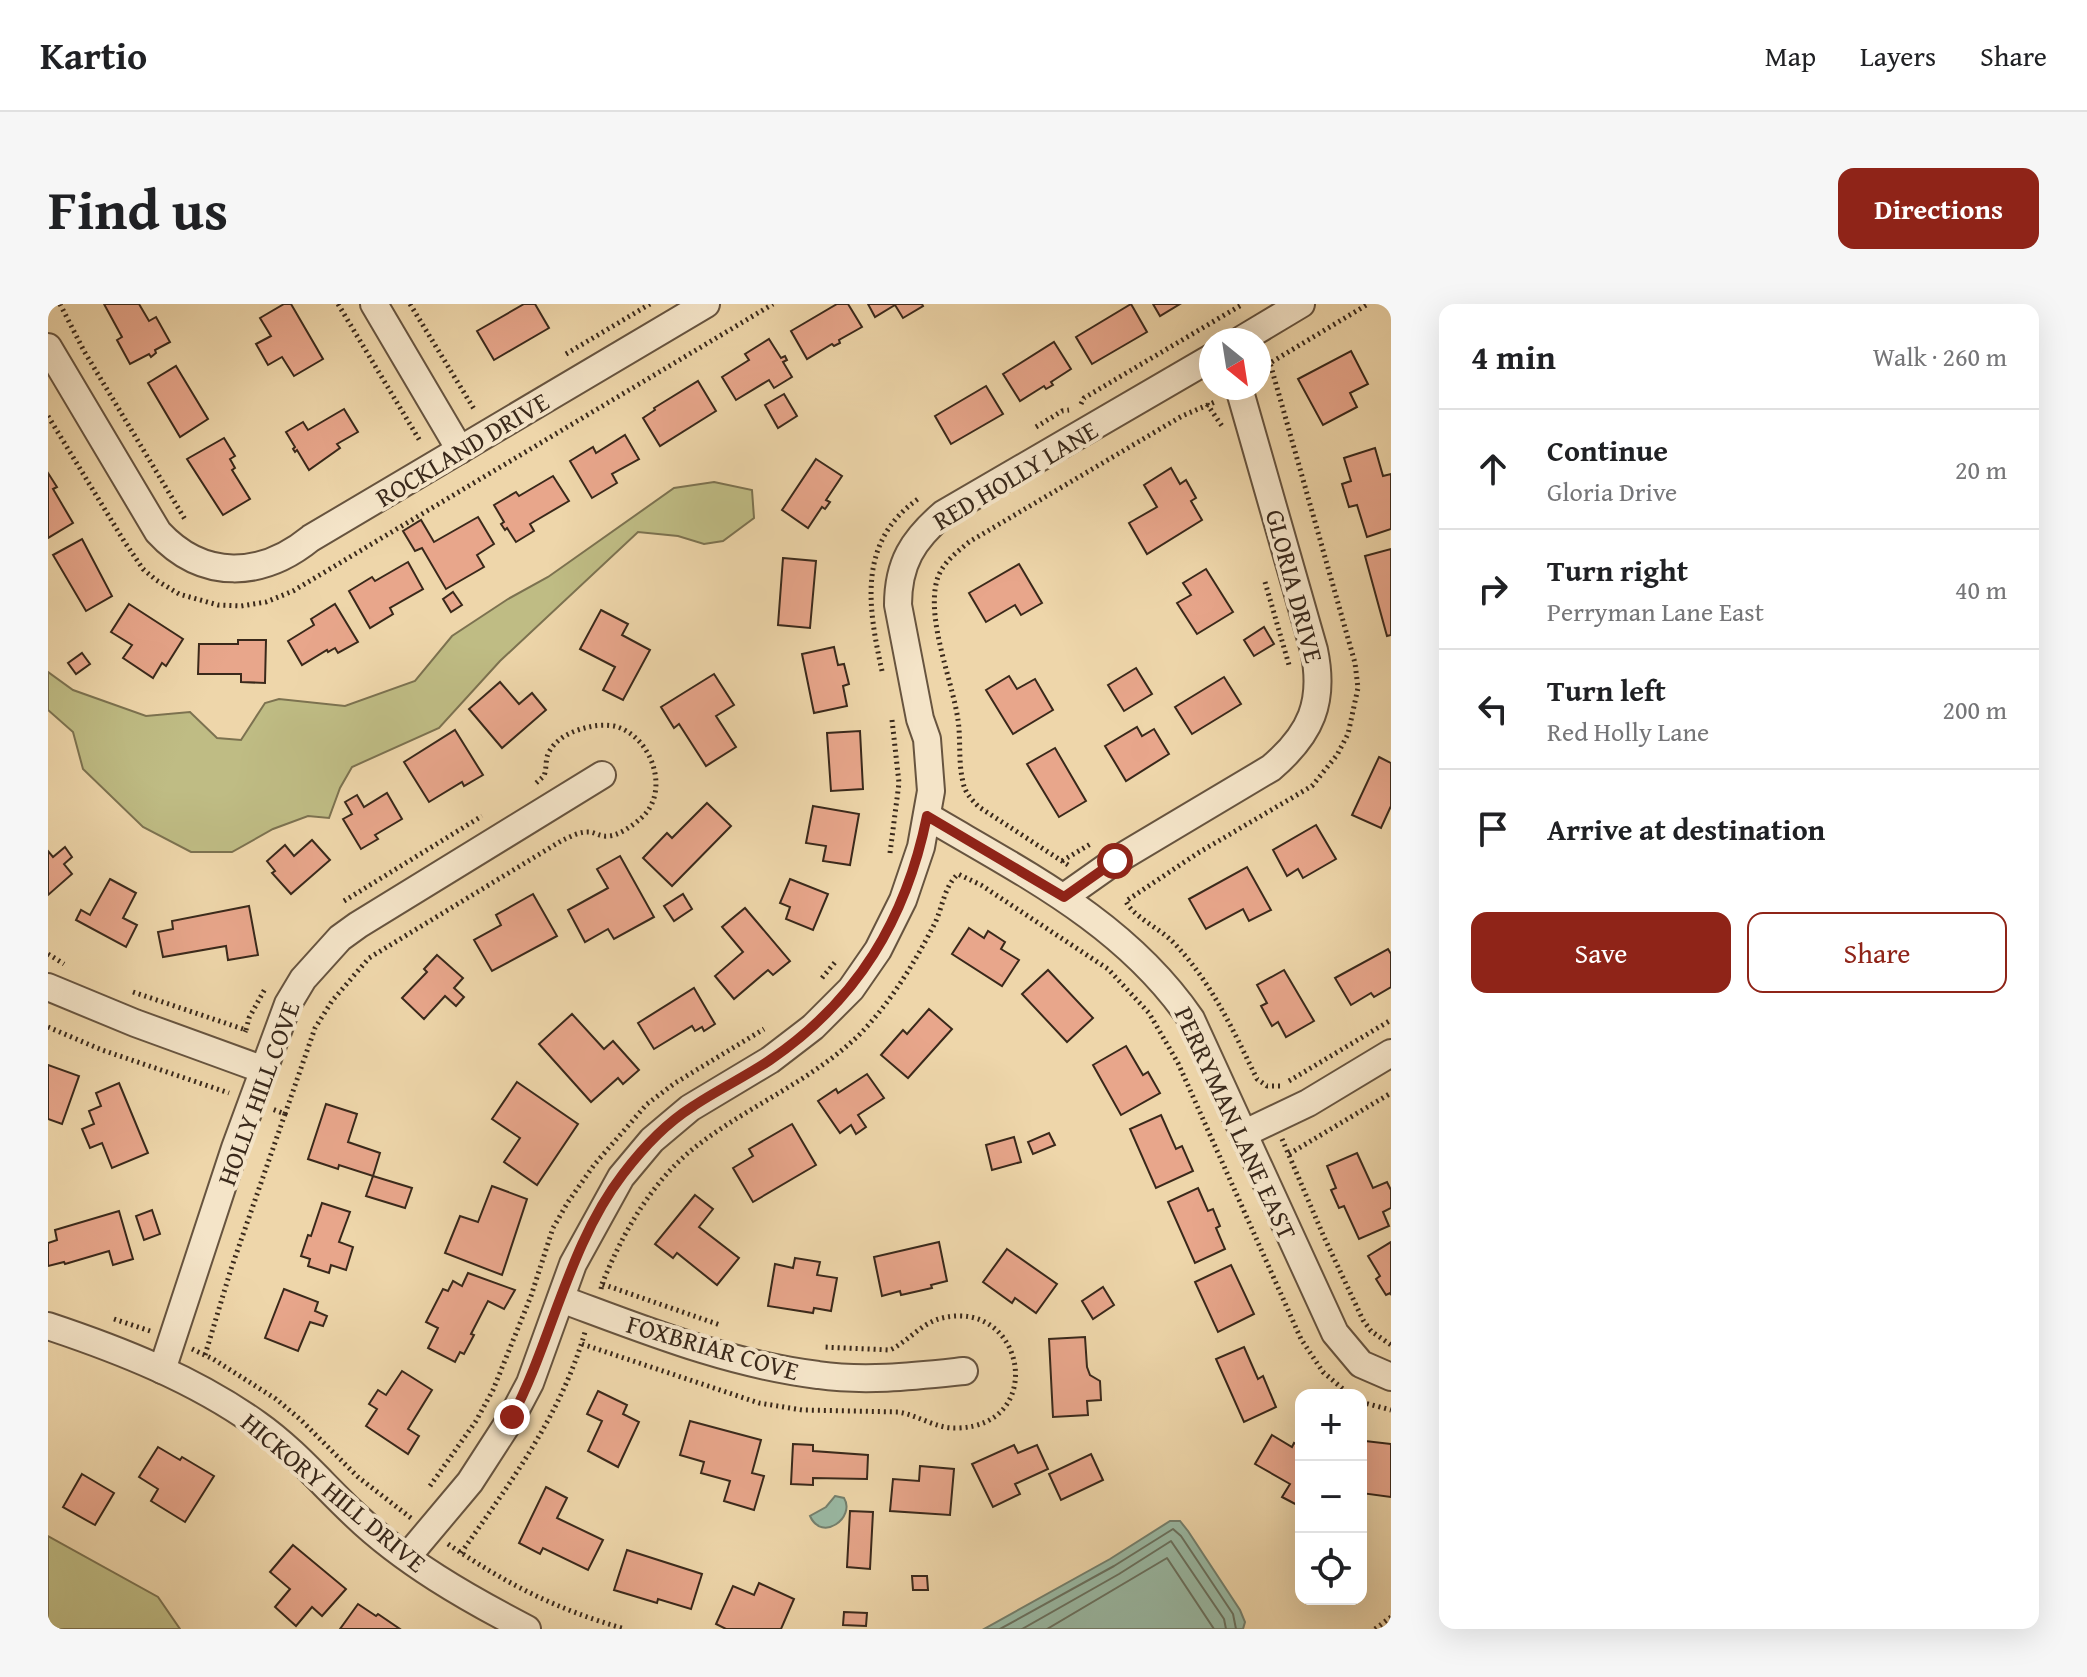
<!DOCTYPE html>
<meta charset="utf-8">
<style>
:root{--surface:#fff;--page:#f6f6f6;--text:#202124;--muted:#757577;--line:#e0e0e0;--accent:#8f2418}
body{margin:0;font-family:"Gentium Book Plus",serif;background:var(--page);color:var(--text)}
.controls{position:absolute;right:24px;bottom:24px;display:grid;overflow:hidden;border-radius:16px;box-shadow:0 8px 32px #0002}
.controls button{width:72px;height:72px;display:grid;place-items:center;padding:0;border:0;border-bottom:2px solid var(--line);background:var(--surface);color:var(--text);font:40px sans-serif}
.compass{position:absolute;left:1151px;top:24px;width:72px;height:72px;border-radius:50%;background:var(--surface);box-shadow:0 8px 32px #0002;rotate:150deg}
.stop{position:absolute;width:24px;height:24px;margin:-18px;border:6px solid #8f2418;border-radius:50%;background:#fff}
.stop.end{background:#8f2418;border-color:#fff;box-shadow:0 2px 8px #0008}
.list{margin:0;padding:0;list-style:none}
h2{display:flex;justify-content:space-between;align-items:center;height:104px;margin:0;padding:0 32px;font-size:34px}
h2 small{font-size:26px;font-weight:400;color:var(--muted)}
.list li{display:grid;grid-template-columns:52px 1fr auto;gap:24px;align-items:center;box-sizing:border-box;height:120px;padding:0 32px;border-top:2px solid var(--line)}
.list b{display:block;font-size:30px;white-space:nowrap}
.list p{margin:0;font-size:26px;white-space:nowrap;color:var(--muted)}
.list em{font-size:26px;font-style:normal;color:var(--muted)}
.actions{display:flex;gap:16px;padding:24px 32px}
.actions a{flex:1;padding:18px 0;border:2px solid var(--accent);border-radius:16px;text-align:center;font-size:28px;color:var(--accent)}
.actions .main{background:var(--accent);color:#fff}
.icon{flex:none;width:44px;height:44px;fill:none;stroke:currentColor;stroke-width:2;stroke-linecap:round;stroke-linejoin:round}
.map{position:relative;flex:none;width:1343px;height:1325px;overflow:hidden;border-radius:16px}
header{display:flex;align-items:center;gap:48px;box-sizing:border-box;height:112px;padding:0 40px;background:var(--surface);border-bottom:2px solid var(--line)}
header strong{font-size:38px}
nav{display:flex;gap:44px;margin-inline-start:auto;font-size:28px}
.intro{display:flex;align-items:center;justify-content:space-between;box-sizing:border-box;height:192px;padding:0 48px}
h1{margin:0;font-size:56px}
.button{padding:20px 36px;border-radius:16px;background:var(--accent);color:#fff;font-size:28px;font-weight:700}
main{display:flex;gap:48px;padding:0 48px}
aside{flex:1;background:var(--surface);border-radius:16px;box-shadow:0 8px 32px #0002}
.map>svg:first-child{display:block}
.green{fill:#bfbc84;stroke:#7c7250;stroke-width:2}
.water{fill:#9abaa5;stroke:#74806e;stroke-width:2}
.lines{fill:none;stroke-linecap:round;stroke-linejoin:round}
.shore{stroke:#6a7260;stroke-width:2}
.building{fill:#e8a68b;stroke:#3a291b;stroke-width:2}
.minor-casing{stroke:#67543f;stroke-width:30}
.path{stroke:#3a291b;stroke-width:5;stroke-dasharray:2 4;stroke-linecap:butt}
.minor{stroke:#f4e4c8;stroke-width:26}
.route{stroke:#8f2418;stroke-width:10}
.labels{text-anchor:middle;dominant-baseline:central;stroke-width:8;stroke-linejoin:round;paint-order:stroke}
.street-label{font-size:26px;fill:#3a291b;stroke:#f4e4c8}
</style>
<header>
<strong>Kartio</strong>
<nav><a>Map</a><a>Layers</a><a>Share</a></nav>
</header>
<div class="intro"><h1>Find us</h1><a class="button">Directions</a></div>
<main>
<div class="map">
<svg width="1343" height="1325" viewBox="0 0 1343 1325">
<rect width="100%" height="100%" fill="#eed6aa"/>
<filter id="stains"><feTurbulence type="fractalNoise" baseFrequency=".0025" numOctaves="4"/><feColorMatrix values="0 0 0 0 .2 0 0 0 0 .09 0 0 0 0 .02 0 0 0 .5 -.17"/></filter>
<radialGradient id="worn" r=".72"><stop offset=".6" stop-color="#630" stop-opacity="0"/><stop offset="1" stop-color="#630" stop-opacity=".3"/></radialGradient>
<g class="green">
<polygon points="666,178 704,186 706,214 675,237 656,240 630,232 590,228 452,357 391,424 304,463 292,484 281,514 260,512 225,525 184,548 143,548 95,523 35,465 25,428 0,406 0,368 25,386 98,412 142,408 169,434 193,436 217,399 231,395 297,402 367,377 404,332 460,295 500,273 626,184"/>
<polygon points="0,1232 110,1293 132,1325 0,1325"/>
</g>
<g class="water">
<path d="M 787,1192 L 796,1194 C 808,1213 774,1239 762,1212 L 778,1203 Z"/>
<polygon points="1122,1217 1132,1217 1140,1227 1192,1306 1197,1318 1195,1325 936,1325 1062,1255"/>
</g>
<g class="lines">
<g class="shore">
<polyline points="952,1325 1066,1262 1125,1225 1133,1232 1185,1310 1188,1325"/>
<polyline points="974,1325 1071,1270 1123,1237 1176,1315 1178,1325"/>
<polyline points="999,1325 1119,1254 1166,1325"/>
</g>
</g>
<g class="building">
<polygon points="56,0 91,0 101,17 108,13 122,38 107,46 108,49 103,53 101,50 82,60 69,36 74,33"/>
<polygon points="236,0 243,0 275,55 246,72 234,53 220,61 208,40 223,32 212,14"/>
<polygon points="476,0 487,0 501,24 446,56 429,27"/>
<polygon points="789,0 800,0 814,23 791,36 792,39 786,42 784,40 759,55 743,27"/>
<polygon points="820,0 874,0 875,2 855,14 847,1 827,13"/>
<polygon points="1083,0 1099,28 1044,60 1028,33"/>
<polygon points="1105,0 1132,0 1112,12"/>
<polygon points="721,35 733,54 737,52 739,56 735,58 744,73 726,84 721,76 688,96 674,73 701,56 697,50"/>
<polygon points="1006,38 1023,65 1003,78 1005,81 998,85 996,82 972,97 955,70"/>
<polygon points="1303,47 1320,80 1302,89 1309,103 1275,121 1250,75"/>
<polygon points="128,62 160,115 132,133 100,79"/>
<polygon points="650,77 668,107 612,142 595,114 607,106 606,104"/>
<polygon points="938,82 955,110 903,140 887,112"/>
<polygon points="736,90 749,112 730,124 717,101"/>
<polygon points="296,105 310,128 289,140 292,144 261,166 249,146 247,148 245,145 247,143 238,128 255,118 260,126"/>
<polygon points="577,131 591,155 564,170 569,179 544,194 522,157 545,143 548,149"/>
<polygon points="176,134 187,152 182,155 187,164 184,166 202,195 175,211 139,155"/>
<polygon points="1327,144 1335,172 1343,170 1343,225 1319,233 1309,201 1301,203 1294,180 1303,177 1296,154"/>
<polygon points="768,155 794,172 778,196 782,198 777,205 774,203 760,224 734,206"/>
<polygon points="1123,164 1132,180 1138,176 1148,194 1143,197 1154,216 1099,250 1081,219 1109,203 1096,181"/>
<polygon points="0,169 9,183 5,185 25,219 0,234"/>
<polygon points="505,172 521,197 482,220 486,227 468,238 459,224 457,226 453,220 456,218 446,201 468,188 471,192"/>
<polygon points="430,213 446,240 429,251 436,263 398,285 374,244 367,247 355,227 373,216 386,238"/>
<polygon points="34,235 64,292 38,307 5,251"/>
<polygon points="1343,245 1343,331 1339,332 1317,252"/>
<polygon points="735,254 768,257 762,324 730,321"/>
<polygon points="360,258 375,285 342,304 345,310 322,324 301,287 324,273 327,277"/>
<polygon points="971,260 994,299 973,311 967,301 938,318 921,289"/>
<polygon points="1158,265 1185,308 1149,330 1129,299 1143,291 1135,279"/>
<polygon points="405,288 414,301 403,308 395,295"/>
<polygon points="81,300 135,335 118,362 114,359 105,374 75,354 84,341 63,328"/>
<polygon points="287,300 310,338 290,349 287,344 280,348 279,346 254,361 240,337 266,321 263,315"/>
<polygon points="553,306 580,320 574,331 602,346 575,396 555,386 567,363 532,345"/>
<polygon points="1216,323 1226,340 1206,352 1196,336"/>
<polygon points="190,336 218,336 217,379 193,378 193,370 150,370 151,340 190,340"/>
<polygon points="786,343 790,361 796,360 801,380 795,382 799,402 766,409 754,350"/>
<polygon points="34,349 42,360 28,370 20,359"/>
<polygon points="1088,364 1104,390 1076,407 1060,381"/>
<polygon points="666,370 686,401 668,412 688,443 658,462 631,420 626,424 613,403"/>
<polygon points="961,372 969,385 987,375 1005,406 965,430 938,386"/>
<polygon points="1176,373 1193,400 1144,430 1127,403"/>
<polygon points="452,378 471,400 484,389 498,406 454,444 421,405"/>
<polygon points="1089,423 1094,432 1106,425 1121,450 1078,477 1057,442"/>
<polygon points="407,426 435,471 416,482 414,478 381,498 356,458"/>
<polygon points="812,427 815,485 783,487 779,429"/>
<polygon points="1007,444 1038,497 1011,513 979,460"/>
<polygon points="1331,453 1343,459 1343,502 1333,524 1304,511"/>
<polygon points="339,489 354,515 327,531 330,535 313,545 295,515 304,510 297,498 309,491 316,503"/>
<polygon points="659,499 683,522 624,582 595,554 619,529 624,534"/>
<polygon points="765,502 811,510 802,561 775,557 778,542 758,539"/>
<polygon points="1268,521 1288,555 1255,574 1250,565 1239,572 1225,546"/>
<polygon points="264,536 282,556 243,590 224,569 227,567 219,557 237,541 246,552"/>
<polygon points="17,543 24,553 16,560 24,570 0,591 0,547 5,553"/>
<polygon points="572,552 606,613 566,635 560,625 537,638 520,606 560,584 549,565"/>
<polygon points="1199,563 1223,606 1201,617 1195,605 1158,625 1141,595"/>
<polygon points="62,575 88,589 75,614 89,621 78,643 28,616 33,606 42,611"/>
<polygon points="742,575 780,590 765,626 738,615 742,603 732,599"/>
<polygon points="485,590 509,632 444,667 426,636 453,621 448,611"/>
<polygon points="635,590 644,605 626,617 616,602"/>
<polygon points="201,602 210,651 180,656 178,642 115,653 110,628 125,625 124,617"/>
<polygon points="697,604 742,657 725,671 720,666 686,695 667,672 695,648 674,623"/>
<polygon points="921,624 936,634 940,627 957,638 953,645 971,656 954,682 904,650"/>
<polygon points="1340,645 1343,650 1343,683 1326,693 1323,689 1303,701 1287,674"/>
<polygon points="389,651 415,674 406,684 416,693 408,702 397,692 376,715 354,694 379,668 376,665"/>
<polygon points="1000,666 1045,714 1019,738 974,690"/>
<polygon points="1236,666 1266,717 1238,733 1230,718 1224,722 1213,702 1219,699 1209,681"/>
<polygon points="646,684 667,720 656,727 654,723 647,727 644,722 606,745 590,719"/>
<polygon points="881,705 904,725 860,774 833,751 855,726 859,730"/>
<polygon points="524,710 556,745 565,737 591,766 575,780 570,774 543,798 491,740"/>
<polygon points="1078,742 1095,771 1100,768 1112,789 1073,811 1045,761"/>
<polygon points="0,761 31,772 14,820 0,815"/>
<polygon points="819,770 836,794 810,811 818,823 808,830 803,821 792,829 770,797 788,785 790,789"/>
<polygon points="469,778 530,820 489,881 456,858 472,834 444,815"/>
<polygon points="71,779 100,849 64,864 54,839 42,844 34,825 46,820 41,807 53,802 48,789"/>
<polygon points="278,800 309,810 300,838 332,849 325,872 291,861 290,865 260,855"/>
<polygon points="1113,811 1128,845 1134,842 1145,867 1108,884 1082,825"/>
<polygon points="744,820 768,861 705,898 685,864 705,852 701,845"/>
<polygon points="1001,829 1007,841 985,850 980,838"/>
<polygon points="966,833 973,858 944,866 938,841"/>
<polygon points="1309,849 1325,884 1339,878 1343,886 1343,904 1335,908 1341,922 1311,935 1296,902 1291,904 1283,886 1288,884 1279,862"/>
<polygon points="325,872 364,884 357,904 318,892"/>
<polygon points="444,882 479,895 454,971 397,949 412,912 430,918"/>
<polygon points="1150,884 1160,907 1165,905 1172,922 1168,924 1177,945 1147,959 1120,898"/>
<polygon points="647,891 665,905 651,923 691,954 669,981 629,949 625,954 607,940"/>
<polygon points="274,899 302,908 291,938 305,943 298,966 283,961 281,969 260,962 262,955 253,952 260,931 263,932"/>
<polygon points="104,906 112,930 96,936 88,912"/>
<polygon points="71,907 85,955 65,961 61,947 17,960 16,958 0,962 0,939 9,936 7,926"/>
<polygon points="891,938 899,977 883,981 884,984 853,991 852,987 834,992 826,953"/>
<polygon points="1343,938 1343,991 1342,989 1338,991 1328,975 1332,972 1320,952"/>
<polygon points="959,945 1009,980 988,1009 967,994 964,999 935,978"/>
<polygon points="747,954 772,958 769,971 789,974 783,1007 766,1004 765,1009 720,1002 727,960 745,964"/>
<polygon points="1183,961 1206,1010 1170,1028 1147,978"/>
<polygon points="420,969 467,986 456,1005 440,997 423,1030 426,1031 416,1050 412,1048 407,1058 380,1044 390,1024 378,1018 395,985 400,987 405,977 414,982"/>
<polygon points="1055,983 1066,1001 1045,1015 1034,997"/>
<polygon points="236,985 270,998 267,1007 279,1012 275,1022 262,1018 250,1047 217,1034"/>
<polygon points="1037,1033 1039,1063 1042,1071 1052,1077 1053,1096 1039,1097 1040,1111 1005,1113 1001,1035"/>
<polygon points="1196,1043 1210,1075 1215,1072 1228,1103 1196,1118 1168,1055"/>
<polygon points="354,1067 384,1086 360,1125 371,1132 360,1150 318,1122 329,1105 321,1100 330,1086 338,1091"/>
<polygon points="550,1087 579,1101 575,1110 591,1118 570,1163 540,1147 554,1117 539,1110"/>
<polygon points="642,1117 713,1136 704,1169 716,1172 706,1206 676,1197 682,1177 653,1169 656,1158 632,1151"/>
<polygon points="1224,1131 1244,1143 1246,1139 1253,1143 1253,1203 1234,1193 1242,1180 1207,1160"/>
<polygon points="1317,1137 1343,1140 1343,1193 1313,1189"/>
<polygon points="745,1140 765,1141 765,1147 820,1151 819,1175 765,1174 765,1181 743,1180"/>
<polygon points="966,1141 970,1149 989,1141 1000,1165 967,1180 972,1190 945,1203 924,1160"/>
<polygon points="110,1143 132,1156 134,1153 166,1172 137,1218 103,1197 110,1185 91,1173"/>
<polygon points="1043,1150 1055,1176 1013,1196 1001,1170"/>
<polygon points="872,1162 906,1165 902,1211 842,1207 845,1175 871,1177"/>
<polygon points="34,1170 66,1189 47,1221 15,1203"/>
<polygon points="498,1183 519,1194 509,1214 555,1236 540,1266 495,1244 492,1250 471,1239"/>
<polygon points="802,1207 825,1208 822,1265 799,1263"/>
<polygon points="245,1241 298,1285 274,1312 264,1303 248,1322 227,1303 242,1285 222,1268"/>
<polygon points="579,1246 654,1270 643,1305 610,1295 609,1299 566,1286"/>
<polygon points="864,1272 879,1272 880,1286 865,1286"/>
<polygon points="711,1279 746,1295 733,1325 678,1325 668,1320 685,1282 706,1291"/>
<polygon points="310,1300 328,1312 330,1310 352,1325 292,1325"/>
<polygon points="796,1308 819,1309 818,1322 795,1321"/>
</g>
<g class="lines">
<defs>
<g id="minor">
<polyline points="326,0 412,146"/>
<polyline points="1193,36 1253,0"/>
<path d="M 0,43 L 110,228 C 155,277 214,274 263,234 L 658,0"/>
<path d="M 879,512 C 977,570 1077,619 1143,715 L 1287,1029 L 1313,1060 L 1343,1073"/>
<path d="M 1016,593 L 1067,557 L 1223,464 C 1263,430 1277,398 1266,346 L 1191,84"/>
<polyline points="0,683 87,719 216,766"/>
<polyline points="1195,830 1260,799 1343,749"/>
<path d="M 513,995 C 597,1026 680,1060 770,1071 C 818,1078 868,1072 916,1067"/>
<path d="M 0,1022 C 72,1046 146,1075 209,1120 C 246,1146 274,1180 307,1211 C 356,1258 419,1294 479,1325"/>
<polyline points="114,1066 187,844 240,700 255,675 292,634 310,621 554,471"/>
<path d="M 359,1253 L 422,1178 L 464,1113 L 482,1079 L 525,960 L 573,873 L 604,836 L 642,804 L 722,756 L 765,723 L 803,685 L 830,646 L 855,596 L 873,543 L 883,487 L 879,435 L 872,415 L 850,301 C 850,259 865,236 895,210 L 1163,54"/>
</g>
</defs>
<use href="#minor" class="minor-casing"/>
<g class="path">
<polyline points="12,0 36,47 138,217"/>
<polyline points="290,0 372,137"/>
<polyline points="362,0 426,105"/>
<polyline points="518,50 602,0"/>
<polyline points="1033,100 1036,94 1195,0"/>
<polyline points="1159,100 1174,122"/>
<polyline points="0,112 76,237 95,265 108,276 131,290 170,301 193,302 218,298 245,287 725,0"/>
<polyline points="988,123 1014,107 1021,106"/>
<polyline points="1217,278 1241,361"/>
<path d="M 834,367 C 820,303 809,238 870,195"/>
<polyline points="842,549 851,479 844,416"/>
<polyline points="1014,557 1044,539"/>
<path d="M 1020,561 L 931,503 C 923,495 917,489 915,478 C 910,458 913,436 910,416 C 904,375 878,316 889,276 C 894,259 908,249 921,238 L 1134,112 L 1169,97"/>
<polyline points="296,597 434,512"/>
<polyline points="0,650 16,660"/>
<polyline points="774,674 788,657"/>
<polyline points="85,688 198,726 197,728"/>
<polyline points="0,723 54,746 181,789"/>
<polyline points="198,726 201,714 218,683"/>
<polyline points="1241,777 1343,716"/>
<path d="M 1232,782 L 1219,782 L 1209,775 C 1185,726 1163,677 1124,637 C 1112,625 1083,611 1078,597 L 1150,549 L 1264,482 L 1289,451 L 1300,430 L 1310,384 L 1307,359 L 1222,59 L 1320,0"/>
<path d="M 237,810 L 267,724 L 284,697 L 321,654 L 513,537 C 522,533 532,527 542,528 C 548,529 553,533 560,532 C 570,532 584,522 592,515 C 624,489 604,431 566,422 C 553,420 542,422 530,426 C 518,430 507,437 501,448 C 497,455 499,464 496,472 L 487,480"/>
<polyline points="1234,835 1276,933 1315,1016 1323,1027 1343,1041"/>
<polyline points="1241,850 1343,789"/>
<path d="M 554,980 C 575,928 605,875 650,841 C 702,801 765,776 812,730 C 843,698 867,658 887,619 C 895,602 896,583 910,570 L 933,581 L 1060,665 L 1101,709 L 1130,759 L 1253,1035 L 1275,1068 L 1302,1091"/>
<polyline points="553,985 554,980 672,1021"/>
<polyline points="66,1015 102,1027"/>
<path d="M 534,1040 L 711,1099 L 754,1106 L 850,1108 C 870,1111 888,1125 909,1124 C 1000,1122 977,994 894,1014 C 873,1019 861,1037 842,1046 L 775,1043"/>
<polyline points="144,1045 165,1055 228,1095 253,1116 310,1173 363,1214"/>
<polyline points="157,1051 183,965 237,810 224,805"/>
<polyline points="1313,1098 1343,1106"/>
<polyline points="382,1182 428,1117 445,1086 483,992 505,924 520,898 546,861 599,800 627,779 716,725"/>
<path d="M 400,1240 C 460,1281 508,1305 577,1325"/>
<path d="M 413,1249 C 462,1179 513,1111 537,1028"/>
<polyline points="1327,1325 1343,1313"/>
</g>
<use href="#minor" class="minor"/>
</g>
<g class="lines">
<path class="route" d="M 464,1113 C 504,1036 521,940 575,870 C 594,845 617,820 644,803 C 669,786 697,773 722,756 C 810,696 858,615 879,512 L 1016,593 L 1067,557"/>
</g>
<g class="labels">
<g class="street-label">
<text transform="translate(414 145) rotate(-31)">ROCKLAND DRIVE</text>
<text transform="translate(967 171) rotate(-31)">RED HOLLY LANE</text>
<text transform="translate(1247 282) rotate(75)">GLORIA DRIVE</text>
<text transform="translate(210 789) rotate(-70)">HOLLY HILL COVE</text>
<text transform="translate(1188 819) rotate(65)">PERRYMAN LANE EAST</text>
<text transform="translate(665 1043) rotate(16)">FOXBRIAR COVE</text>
<text transform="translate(286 1188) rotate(40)">HICKORY HILL DRIVE</text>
</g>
</g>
<rect width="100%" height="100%" filter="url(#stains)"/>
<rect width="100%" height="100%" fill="url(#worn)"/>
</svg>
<div class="controls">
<button>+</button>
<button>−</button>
<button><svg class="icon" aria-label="locate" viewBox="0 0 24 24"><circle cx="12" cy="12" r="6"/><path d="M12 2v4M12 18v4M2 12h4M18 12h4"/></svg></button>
</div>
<svg class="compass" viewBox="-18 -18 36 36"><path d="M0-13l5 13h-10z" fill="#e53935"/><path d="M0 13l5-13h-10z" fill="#757577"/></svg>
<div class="stop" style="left:1067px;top:557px"></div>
<div class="stop end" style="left:464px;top:1113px"></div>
</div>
<aside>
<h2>4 min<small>Walk · 260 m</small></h2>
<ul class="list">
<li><svg class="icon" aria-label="ahead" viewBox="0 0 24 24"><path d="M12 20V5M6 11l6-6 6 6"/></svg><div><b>Continue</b><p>Gloria Drive</p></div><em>20 m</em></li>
<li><svg class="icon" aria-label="right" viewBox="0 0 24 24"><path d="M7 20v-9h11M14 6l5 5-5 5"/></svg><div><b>Turn right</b><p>Perryman Lane East</p></div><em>40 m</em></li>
<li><svg class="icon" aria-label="left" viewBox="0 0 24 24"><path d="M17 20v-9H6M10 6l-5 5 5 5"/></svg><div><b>Turn left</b><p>Red Holly Lane</p></div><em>200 m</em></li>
<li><svg class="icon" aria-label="arrive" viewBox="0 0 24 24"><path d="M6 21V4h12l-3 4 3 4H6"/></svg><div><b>Arrive at destination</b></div></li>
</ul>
<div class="actions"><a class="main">Save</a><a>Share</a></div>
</aside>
</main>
